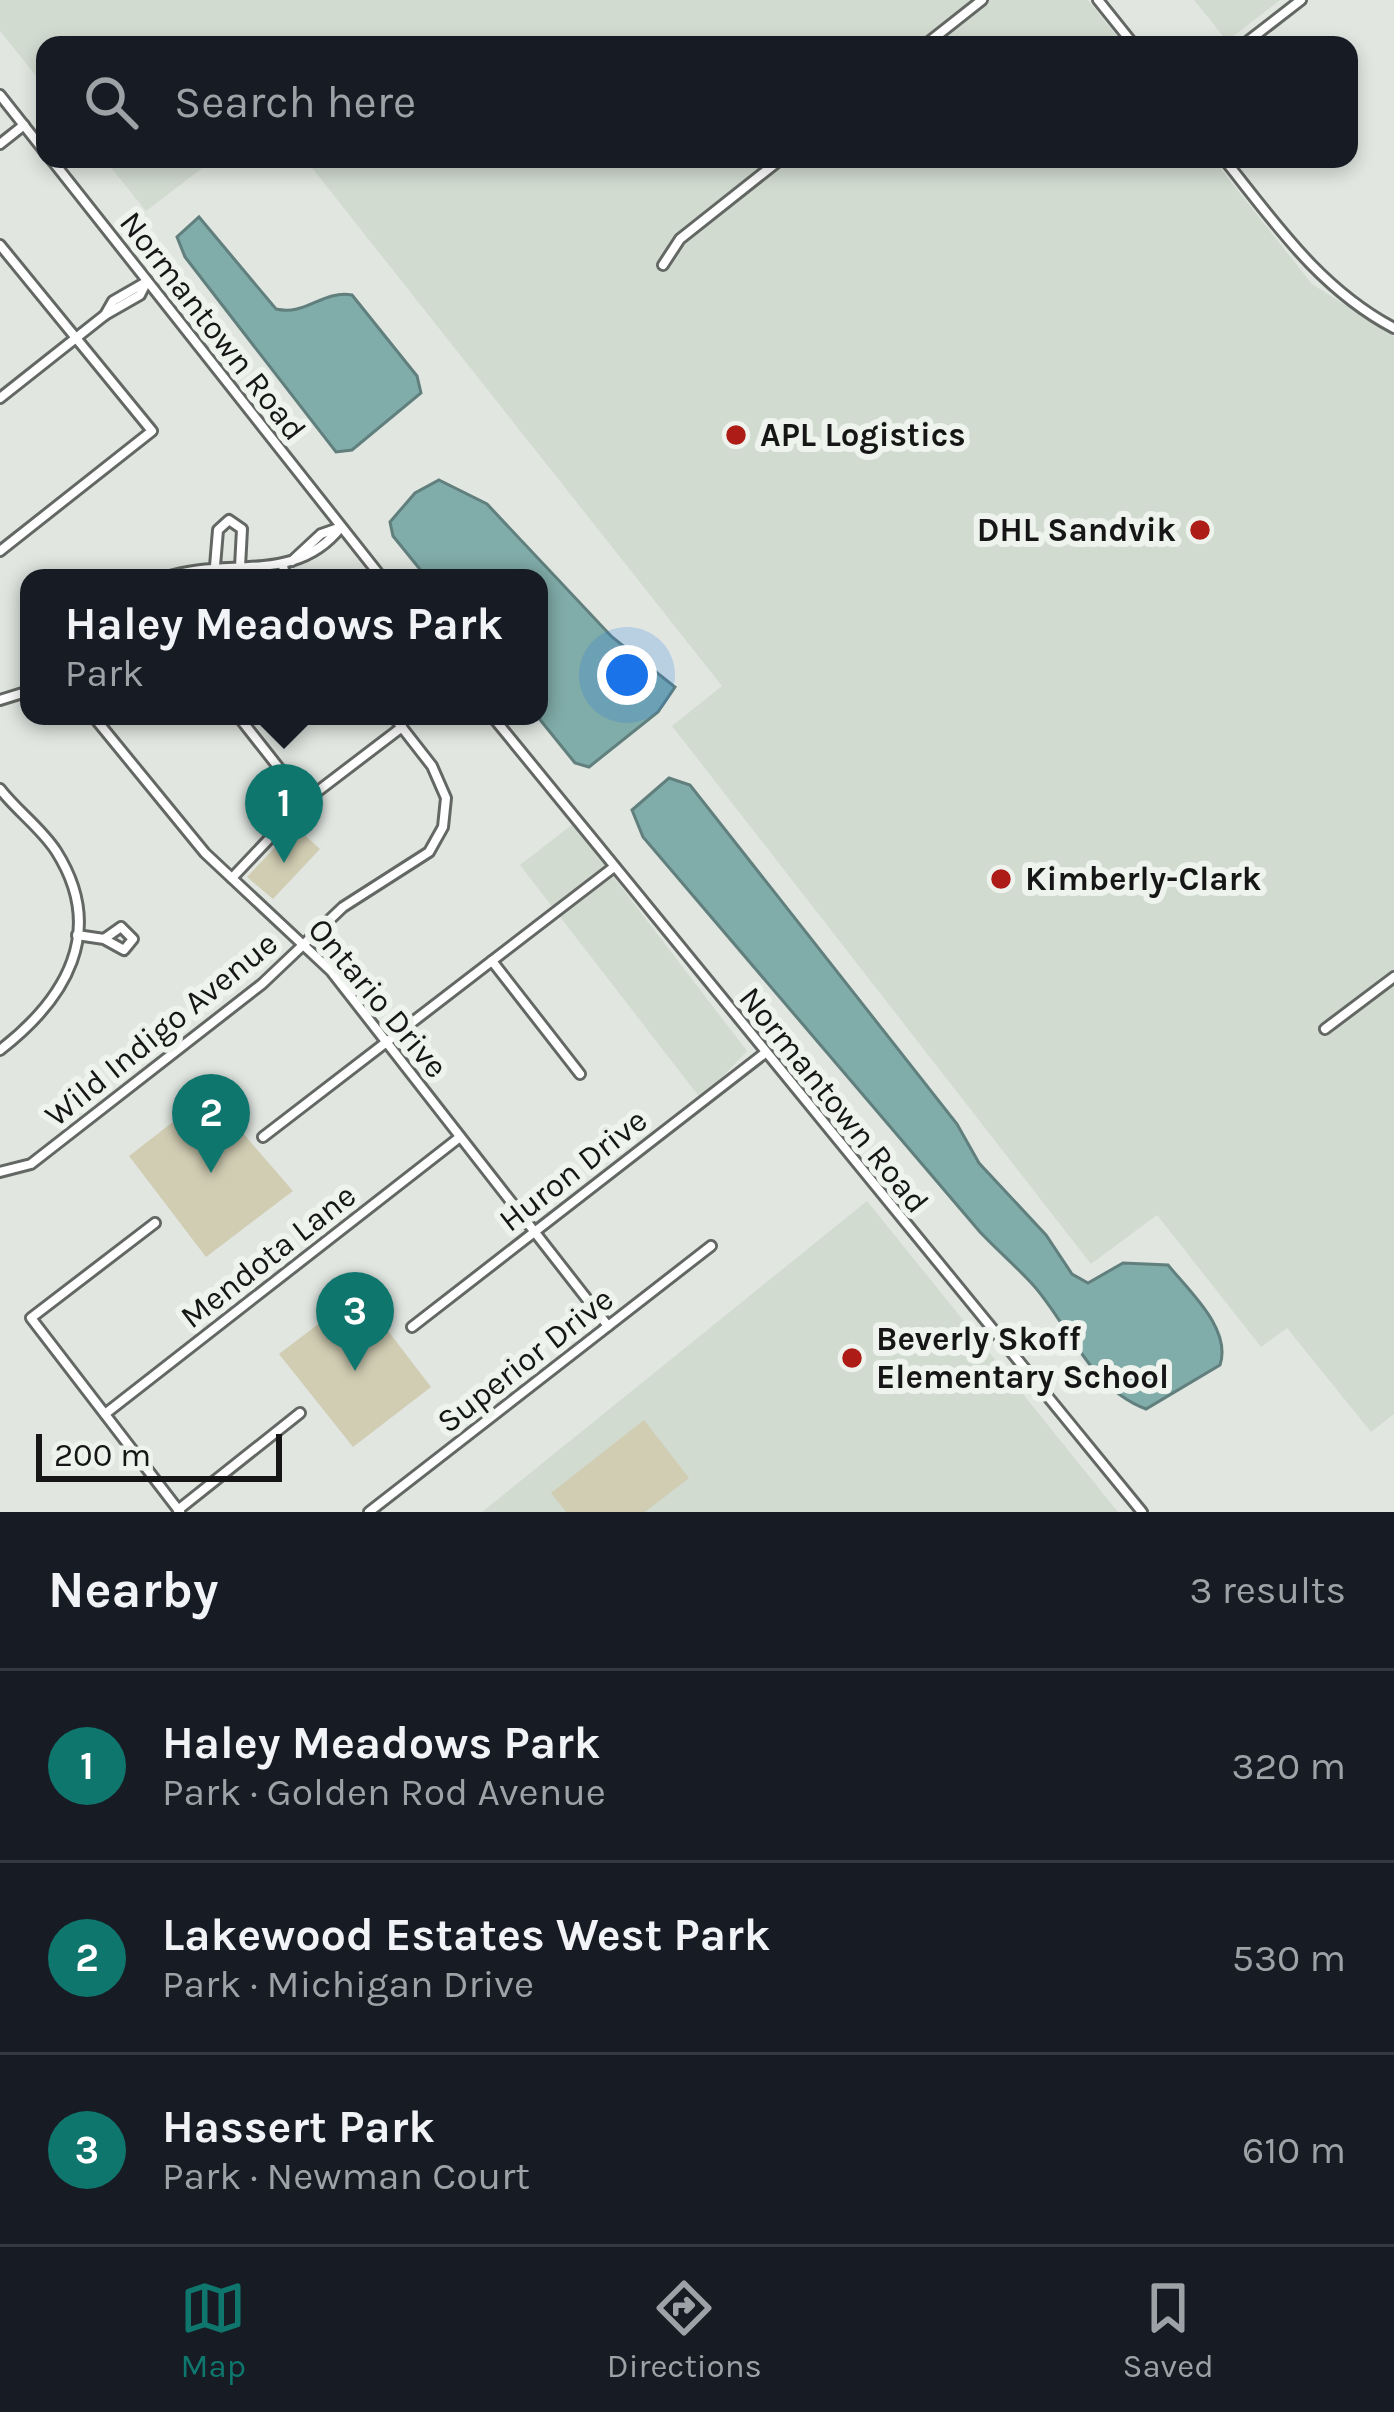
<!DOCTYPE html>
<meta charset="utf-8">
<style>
:root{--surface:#171b24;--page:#20242c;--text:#f1f3f6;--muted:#9ea1a6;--line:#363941;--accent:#0f766e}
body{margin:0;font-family:Karla,sans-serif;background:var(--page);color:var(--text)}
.scale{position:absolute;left:36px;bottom:30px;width:246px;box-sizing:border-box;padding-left:12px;border:6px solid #151615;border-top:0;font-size:33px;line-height:42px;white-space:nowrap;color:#151615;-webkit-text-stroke:9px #eef3ee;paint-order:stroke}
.you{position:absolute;left:627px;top:675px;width:42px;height:42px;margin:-30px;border:9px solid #fff;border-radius:50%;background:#1a73e8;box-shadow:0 0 0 18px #1a73e833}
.badge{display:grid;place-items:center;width:78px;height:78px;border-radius:50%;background:var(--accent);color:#fff;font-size:39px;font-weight:700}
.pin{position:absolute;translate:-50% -99px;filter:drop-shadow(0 3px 6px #0008)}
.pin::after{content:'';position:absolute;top:63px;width:42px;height:36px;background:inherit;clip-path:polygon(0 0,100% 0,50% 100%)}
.popup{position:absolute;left:20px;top:569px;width:528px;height:156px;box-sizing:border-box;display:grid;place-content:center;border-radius:24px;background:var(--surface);filter:drop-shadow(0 3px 9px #0005);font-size:39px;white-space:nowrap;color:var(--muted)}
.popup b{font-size:45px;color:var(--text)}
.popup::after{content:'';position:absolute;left:50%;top:100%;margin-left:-24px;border:24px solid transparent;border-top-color:var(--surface)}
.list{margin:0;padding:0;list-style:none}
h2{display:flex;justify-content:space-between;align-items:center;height:156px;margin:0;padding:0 48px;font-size:51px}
h2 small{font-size:39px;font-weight:400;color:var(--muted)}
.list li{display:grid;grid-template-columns:78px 1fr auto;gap:36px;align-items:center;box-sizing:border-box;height:192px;padding:0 48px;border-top:3px solid var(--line)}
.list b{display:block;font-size:45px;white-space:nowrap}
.list p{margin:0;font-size:39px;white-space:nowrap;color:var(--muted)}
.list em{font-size:39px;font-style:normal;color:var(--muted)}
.icon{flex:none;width:66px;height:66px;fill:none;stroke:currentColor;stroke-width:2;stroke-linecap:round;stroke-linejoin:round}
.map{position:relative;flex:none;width:1394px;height:1512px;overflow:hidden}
.search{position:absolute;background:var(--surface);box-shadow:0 6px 18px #0003;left:36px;right:36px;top:36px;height:132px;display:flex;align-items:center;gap:30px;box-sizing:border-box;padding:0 42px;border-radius:24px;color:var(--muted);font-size:45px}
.sheet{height:732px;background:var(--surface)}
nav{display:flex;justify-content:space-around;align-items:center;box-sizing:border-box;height:168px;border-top:3px solid var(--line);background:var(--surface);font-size:33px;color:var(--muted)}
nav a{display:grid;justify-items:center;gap:6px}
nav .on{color:var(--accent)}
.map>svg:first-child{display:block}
.built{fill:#d1dbd0}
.green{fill:#d1cdb3}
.water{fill:#80aca9;stroke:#607f7d;stroke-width:3}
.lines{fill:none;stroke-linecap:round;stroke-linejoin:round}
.minor-casing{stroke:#646864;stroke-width:14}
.minor{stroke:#fff;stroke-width:8}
.poi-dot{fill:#ad1c16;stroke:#eef3ee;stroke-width:4.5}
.labels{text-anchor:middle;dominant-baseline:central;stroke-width:12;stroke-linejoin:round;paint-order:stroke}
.street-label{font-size:33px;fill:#151615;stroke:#eef3ee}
.poi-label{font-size:33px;font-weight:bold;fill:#151615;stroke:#eef3ee;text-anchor:start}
</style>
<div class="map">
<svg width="1394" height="1512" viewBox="0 0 1394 1512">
<rect width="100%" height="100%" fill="#e1e6e1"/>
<g class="built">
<polygon points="0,0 1088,0 1124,45 45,45 45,87 0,31"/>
<polygon points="1194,0 1280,0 1227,41"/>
<polygon points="104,159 214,159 146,211"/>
<polygon points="305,159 1213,159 1312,284 1394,336 1394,1414 1371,1432 1287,1328 1261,1347 1157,1215 1091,1264 672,726 722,686"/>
<polygon points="573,824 747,1051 701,1099 520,865"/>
<polygon points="867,1201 1118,1512 482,1512"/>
</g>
<g class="green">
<polygon points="295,826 320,849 273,899 247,877"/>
<polygon points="209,1094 293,1191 206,1257 129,1156"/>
<polygon points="359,1293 431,1387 353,1447 279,1354"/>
<polygon points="644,1420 689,1478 645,1512 566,1512 551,1493"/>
</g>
<g class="water">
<path d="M 199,217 L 276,309 C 306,316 322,290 352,295 L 417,376 L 421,393 L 352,450 L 336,452 L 185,257 L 177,237 Z"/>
<polygon points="439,480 487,504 612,637 675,687 658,712 589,767 575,763 537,716 539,578 427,578 393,536 390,522 415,493"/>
<path d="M 669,778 L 690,785 L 957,1124 L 979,1163 L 1046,1235 L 1072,1274 L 1088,1283 L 1123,1263 L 1168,1265 C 1189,1291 1232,1329 1220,1365 L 1146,1409 C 1090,1388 1070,1327 1034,1286 C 1017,1267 997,1250 980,1232 L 643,837 L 632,810 Z"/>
</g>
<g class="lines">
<defs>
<g id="minor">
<polyline points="1098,0 1134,45"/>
<polyline points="925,45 982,0"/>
<polyline points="1243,45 1301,0"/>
<polyline points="0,95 45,152"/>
<polyline points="0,144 24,125"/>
<polyline points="51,159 382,578"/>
<path d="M 1224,159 C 1275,223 1320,289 1394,328"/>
<polyline points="0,245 152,431 0,551"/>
<polyline points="663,265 680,239 781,159"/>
<polyline points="105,315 113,301 146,282"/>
<polyline points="0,398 105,315 140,295 147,281"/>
<polyline points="292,561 321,534 341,527"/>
<polyline points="215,566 218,530 229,520 242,529 240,567"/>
<polyline points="283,566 286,578"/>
<path d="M 164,578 C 227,556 295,586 341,527"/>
<polyline points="0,700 29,691"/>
<polyline points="93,716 205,853 331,971 608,1326"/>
<polyline points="238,716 305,801"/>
<polyline points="492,716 1142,1512"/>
<path d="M 0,789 C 17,811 41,828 56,851 C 107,931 66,999 0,1050"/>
<polyline points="232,878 305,801 402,727"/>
<polyline points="77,935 104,939 124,950 133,939 121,927 104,939"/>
<polyline points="492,961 580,1074"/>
<polyline points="1325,1029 1394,977"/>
<polyline points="263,1137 614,867"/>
<polyline points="0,1172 31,1164 262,984 343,907 429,852 443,827 446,798 432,766 393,716"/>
<polyline points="155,1223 31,1318 180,1512"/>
<polyline points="412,1327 765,1053"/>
<polyline points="105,1414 460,1137"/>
<polyline points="178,1510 300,1413"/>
<polyline points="369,1512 711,1246"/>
</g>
</defs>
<use href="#minor" class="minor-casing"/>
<use href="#minor" class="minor"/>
</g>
<g class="poi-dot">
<circle cx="736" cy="435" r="12"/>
<circle cx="1200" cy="530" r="12"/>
<circle cx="1001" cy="879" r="12"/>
<circle cx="852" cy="1358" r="12"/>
</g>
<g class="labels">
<g class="street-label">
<text transform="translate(213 326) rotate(52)">Normantown Road</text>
<text transform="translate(378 998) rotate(50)">Ontario Drive</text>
<text transform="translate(161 1029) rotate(-39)">Wild Indigo Avenue</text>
<text transform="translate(834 1100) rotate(51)">Normantown Road</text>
<text transform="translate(573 1170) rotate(-38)">Huron Drive</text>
<text transform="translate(268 1256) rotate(-38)">Mendota Lane</text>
<text transform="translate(525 1360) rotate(-38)">Superior Drive</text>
</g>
<g class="poi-label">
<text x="760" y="435">APL Logistics</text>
<text x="1176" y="530" text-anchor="end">DHL Sandvik</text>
<text x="1025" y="879">Kimberly-Clark</text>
<text x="876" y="1339">Beverly Skoff<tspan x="876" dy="38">Elementary School</tspan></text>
</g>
</g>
</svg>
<div class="scale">200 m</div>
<div class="you"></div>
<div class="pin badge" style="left:284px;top:863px">1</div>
<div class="popup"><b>Haley Meadows Park</b>Park</div>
<div class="pin badge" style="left:211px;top:1173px">2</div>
<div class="pin badge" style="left:355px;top:1371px">3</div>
<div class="search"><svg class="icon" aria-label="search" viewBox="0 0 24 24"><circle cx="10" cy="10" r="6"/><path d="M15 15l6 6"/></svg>Search here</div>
</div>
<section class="sheet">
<h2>Nearby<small>3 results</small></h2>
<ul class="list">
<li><span class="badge">1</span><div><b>Haley Meadows Park</b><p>Park · Golden Rod Avenue</p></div><em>320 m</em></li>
<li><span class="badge">2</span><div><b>Lakewood Estates West Park</b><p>Park · Michigan Drive</p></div><em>530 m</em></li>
<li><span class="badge">3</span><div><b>Hassert Park</b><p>Park · Newman Court</p></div><em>610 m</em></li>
</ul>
</section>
<nav>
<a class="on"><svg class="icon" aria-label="map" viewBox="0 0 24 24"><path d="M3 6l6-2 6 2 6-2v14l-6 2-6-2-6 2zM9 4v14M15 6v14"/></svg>Map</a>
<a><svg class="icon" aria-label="directions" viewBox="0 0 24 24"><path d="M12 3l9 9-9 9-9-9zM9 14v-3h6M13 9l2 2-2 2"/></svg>Directions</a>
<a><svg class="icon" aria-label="saved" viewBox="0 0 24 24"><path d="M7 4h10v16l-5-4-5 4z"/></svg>Saved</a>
</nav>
